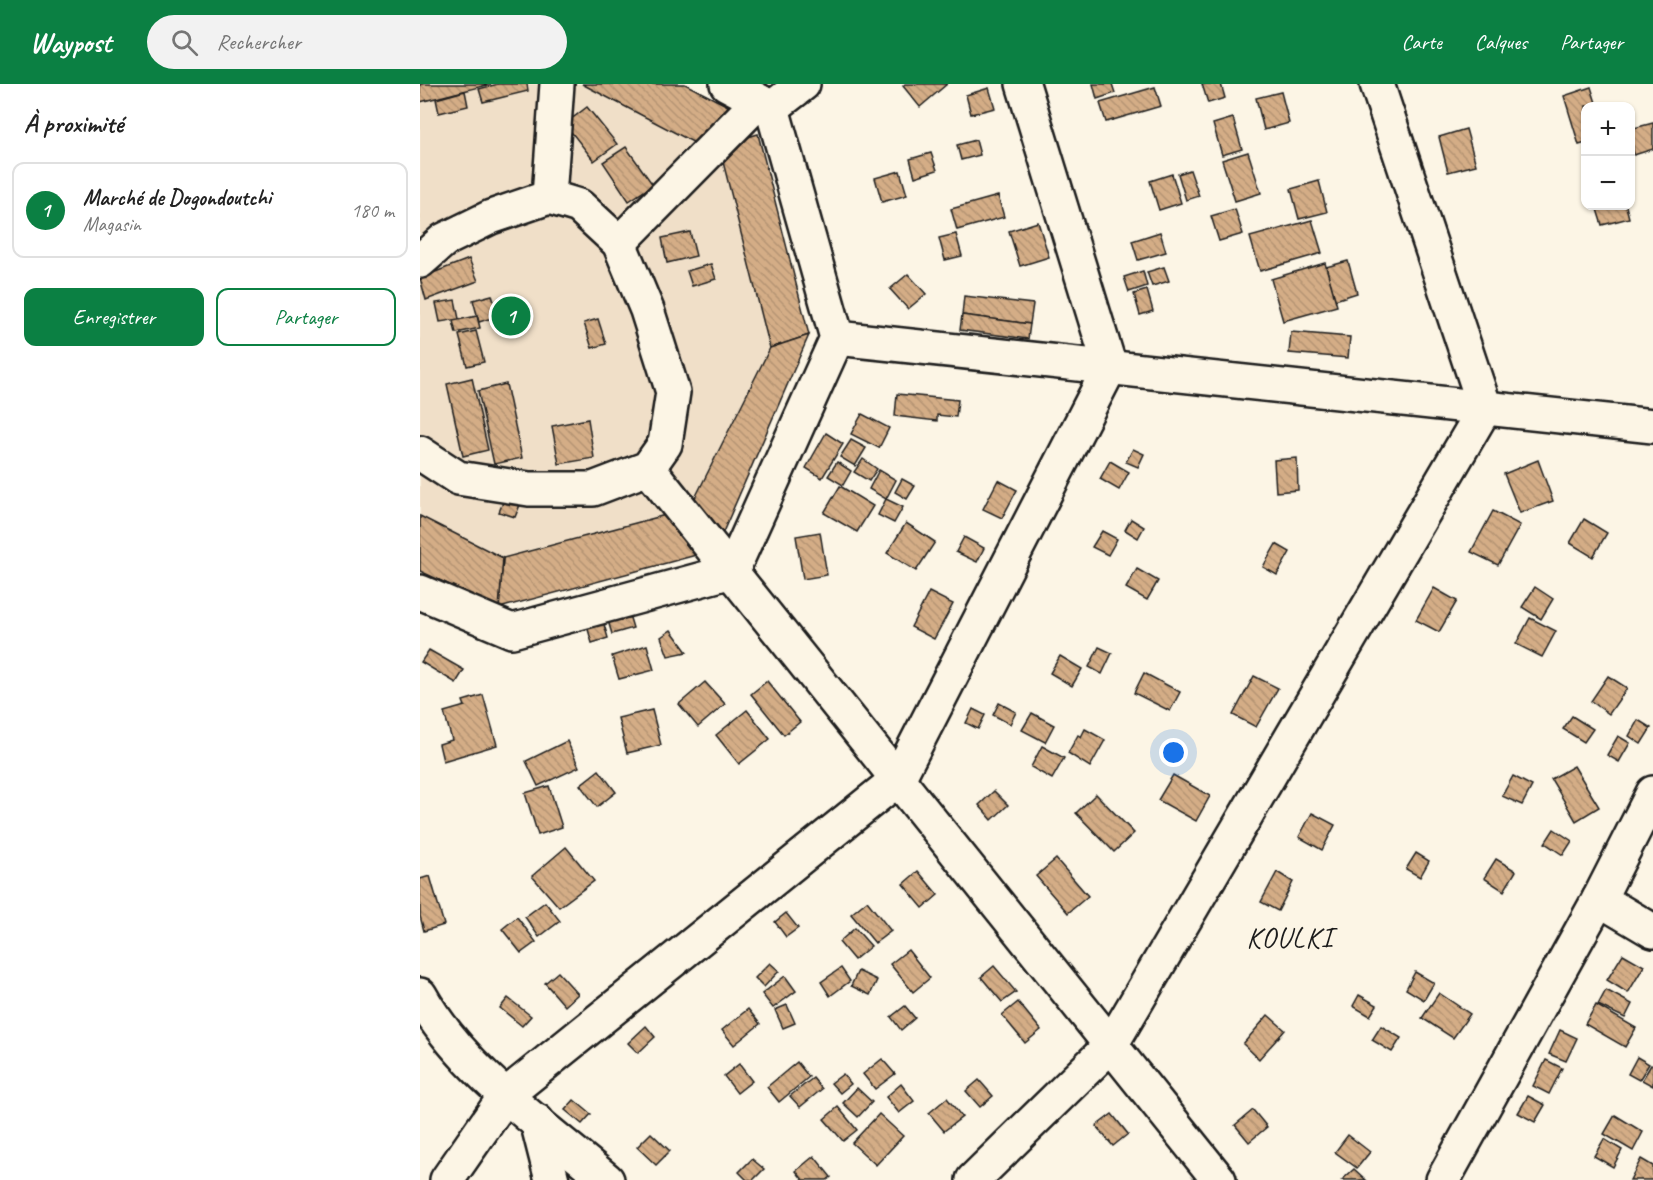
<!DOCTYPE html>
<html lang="fr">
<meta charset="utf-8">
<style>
:root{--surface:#fff;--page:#f2f2f2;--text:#222;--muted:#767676;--line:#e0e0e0;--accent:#0b8043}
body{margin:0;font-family:Caveat,sans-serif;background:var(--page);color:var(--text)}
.controls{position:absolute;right:18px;top:18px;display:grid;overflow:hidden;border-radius:12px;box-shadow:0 2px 4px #0004}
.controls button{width:54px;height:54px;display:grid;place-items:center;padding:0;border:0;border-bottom:2px solid var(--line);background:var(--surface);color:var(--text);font:30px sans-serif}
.you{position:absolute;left:754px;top:669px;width:21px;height:21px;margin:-15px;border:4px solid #fff;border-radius:50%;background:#1a73e8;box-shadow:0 0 0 9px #1a73e833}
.badge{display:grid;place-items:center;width:39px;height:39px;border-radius:50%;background:var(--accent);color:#fff;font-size:20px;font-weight:700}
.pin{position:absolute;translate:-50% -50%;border:3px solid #fff;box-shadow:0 2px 6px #0006}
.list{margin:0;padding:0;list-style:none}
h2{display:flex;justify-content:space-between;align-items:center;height:78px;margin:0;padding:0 24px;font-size:26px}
h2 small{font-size:20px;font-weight:400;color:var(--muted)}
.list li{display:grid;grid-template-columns:39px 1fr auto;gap:18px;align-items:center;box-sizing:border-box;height:96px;margin:0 12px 12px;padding:0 12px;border:2px solid var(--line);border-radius:12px}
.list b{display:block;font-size:22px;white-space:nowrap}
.list p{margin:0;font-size:20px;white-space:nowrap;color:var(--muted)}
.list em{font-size:20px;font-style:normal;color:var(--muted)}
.actions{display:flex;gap:12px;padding:18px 24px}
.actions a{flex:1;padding:14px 0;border:2px solid var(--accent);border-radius:12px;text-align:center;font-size:21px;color:var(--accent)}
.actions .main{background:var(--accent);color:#fff}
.icon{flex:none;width:33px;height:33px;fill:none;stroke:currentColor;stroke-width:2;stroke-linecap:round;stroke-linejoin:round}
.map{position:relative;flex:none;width:1233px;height:1096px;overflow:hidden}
header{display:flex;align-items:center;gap:36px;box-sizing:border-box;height:84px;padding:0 30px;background:var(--accent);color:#fff}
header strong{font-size:28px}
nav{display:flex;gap:33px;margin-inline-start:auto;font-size:21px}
.search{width:420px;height:54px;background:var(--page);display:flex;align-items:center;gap:15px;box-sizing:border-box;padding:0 21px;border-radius:33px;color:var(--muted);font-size:22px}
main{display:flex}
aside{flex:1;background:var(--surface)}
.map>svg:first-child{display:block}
.built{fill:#f0dfc8}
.building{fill:url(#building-back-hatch);stroke:#1c1c1c;stroke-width:1.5}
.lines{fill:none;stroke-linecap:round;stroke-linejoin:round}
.minor-casing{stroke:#1c1c1c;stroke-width:38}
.minor{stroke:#fcf5e5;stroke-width:33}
.labels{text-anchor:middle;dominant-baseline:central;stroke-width:6;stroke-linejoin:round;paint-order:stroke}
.quarter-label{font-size:28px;letter-spacing:1.5px;fill:#1c1c1c;stroke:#fcf5e5}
</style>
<header>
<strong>Waypost</strong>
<div class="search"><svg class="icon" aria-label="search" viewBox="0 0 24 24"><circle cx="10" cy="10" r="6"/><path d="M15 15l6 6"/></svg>Rechercher</div>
<nav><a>Carte</a><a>Calques</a><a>Partager</a></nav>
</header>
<main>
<aside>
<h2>À proximité<small></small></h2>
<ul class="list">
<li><span class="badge">1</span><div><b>Marché de Dogondoutchi</b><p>Magasin</p></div><em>180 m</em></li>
</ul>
<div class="actions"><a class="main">Enregistrer</a><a>Partager</a></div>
</aside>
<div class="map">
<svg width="1233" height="1096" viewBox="0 0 1233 1096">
<defs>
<pattern id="building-back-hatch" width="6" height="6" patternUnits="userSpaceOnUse" patternTransform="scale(1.5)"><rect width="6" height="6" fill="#d4ad86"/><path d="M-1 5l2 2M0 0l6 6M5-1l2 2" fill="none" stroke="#b59473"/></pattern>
</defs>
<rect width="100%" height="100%" fill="#fcf5e5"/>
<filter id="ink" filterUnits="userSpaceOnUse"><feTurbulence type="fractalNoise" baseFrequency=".0167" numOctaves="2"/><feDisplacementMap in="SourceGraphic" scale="12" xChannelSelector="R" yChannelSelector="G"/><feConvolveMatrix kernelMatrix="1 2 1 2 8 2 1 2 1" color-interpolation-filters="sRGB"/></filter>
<g filter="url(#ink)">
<polygon class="built" points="0,0 265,0 308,22 338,50 389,251 300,455 280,470 79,524 0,487"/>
<g class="building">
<polygon points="0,0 71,0 0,18"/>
<polygon points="78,0 107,0 108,7 63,18 59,5"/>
<polygon points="162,0 265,0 308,22 288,66"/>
<polygon points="485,0 527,0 500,23 483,2"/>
<polygon points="673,0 692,0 695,9 677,15"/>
<polygon points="782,0 801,0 805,14 788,19"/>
<polygon points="735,3 741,22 686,38 680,19"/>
<polygon points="1171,3 1177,22 1166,22 1166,59 1159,61 1144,12"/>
<polygon points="569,4 575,24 551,30 546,11"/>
<polygon points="45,7 48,22 19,29 16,15"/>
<polygon points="861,8 869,39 844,46 836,14"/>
<polygon points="167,23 197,60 174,77 145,40"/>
<polygon points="813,34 822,65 802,71 793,40"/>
<polygon points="1233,39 1233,65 1214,71 1210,45"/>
<polygon points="1046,45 1056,81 1028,88 1019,53"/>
<polygon points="338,50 389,251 350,264 299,62"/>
<polygon points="556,56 560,71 541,76 537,61"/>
<polygon points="206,63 233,101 209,117 183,78"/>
<polygon points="828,68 841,109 815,117 802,76"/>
<polygon points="511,69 517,86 495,93 490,75"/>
<polygon points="770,86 779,112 766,116 758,90"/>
<polygon points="480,87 487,111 462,118 455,94"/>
<polygon points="752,90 761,119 739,126 730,97"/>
<polygon points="899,97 907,128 879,135 871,105"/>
<polygon points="578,112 584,133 537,146 531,125"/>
<polygon points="1176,122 1206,122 1209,134 1182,141"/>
<polygon points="815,125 823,150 799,157 791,132"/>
<polygon points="892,136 902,169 840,187 830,153"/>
<polygon points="618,138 629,173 600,182 589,147"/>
<polygon points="270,148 276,172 247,179 242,154"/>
<polygon points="740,148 746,168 718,176 712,157"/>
<polygon points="536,150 542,172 525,176 519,154"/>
<polygon points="49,175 58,197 6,216 0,194"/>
<polygon points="928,177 937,209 915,216 906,183"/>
<polygon points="905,179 917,222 863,237 851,195"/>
<polygon points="291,180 296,195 272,202 267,187"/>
<polygon points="744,183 749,197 732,202 727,188"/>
<polygon points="723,187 727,202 709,208 704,193"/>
<polygon points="488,190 506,210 488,225 470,205"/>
<polygon points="727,206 733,227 720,231 714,210"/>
<polygon points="72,211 78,232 59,238 53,216"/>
<polygon points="544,212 613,220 610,240 542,231"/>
<polygon points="35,216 39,235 20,238 16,219"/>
<polygon points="542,231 610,240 608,255 540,246"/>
<polygon points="57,232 60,244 36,249 33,237"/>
<polygon points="178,235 186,260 172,264 164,239"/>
<polygon points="56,247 64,278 47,282 39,251"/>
<polygon points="871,248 930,253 928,274 869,269"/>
<polygon points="389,251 300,455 270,424 350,264"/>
<polygon points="52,294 68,366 43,372 27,300"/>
<polygon points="86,300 102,374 74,380 58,307"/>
<polygon points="477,310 538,316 536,333 517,331 517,337 475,332"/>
<polygon points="442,330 469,344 459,364 431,350"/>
<polygon points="168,335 174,374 139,380 132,342"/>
<polygon points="406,349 423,360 402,394 386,384"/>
<polygon points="431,356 446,364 435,382 420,373"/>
<polygon points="713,365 724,370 718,383 706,378"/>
<polygon points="877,374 878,406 856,408 854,376"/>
<polygon points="443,375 457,385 449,397 434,388"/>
<polygon points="1118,376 1133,417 1100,429 1084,390"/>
<polygon points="690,377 709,388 699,406 680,395"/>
<polygon points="417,378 431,387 423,401 408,392"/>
<polygon points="459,386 476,396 466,415 449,405"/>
<polygon points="482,395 495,402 487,415 475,408"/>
<polygon points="578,396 597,406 582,434 563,425"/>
<polygon points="420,402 453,422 437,448 404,429"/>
<polygon points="466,415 483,423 474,439 458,431"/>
<polygon points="84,416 100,421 95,433 79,428"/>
<polygon points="261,427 280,470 79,524 83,474"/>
<polygon points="1073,427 1100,441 1078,481 1051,468"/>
<polygon points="0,432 83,474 79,524 0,487"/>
<polygon points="711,435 724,443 718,454 705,446"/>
<polygon points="1164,435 1187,449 1173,473 1150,459"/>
<polygon points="486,439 515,458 496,487 467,469"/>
<polygon points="682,447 697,455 688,471 672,463"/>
<polygon points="400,448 407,491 383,495 376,452"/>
<polygon points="544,453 564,464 557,478 536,468"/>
<polygon points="856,460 870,468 857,491 843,483"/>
<polygon points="717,485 738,497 727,516 706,504"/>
<polygon points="1115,503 1133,515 1121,535 1102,523"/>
<polygon points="1014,504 1037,517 1019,548 996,536"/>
<polygon points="509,508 533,520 514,555 491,543"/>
<polygon points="207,524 213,544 192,550 186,530"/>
<polygon points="1110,534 1136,547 1122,573 1096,560"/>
<polygon points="183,537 188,554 172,559 167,542"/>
<polygon points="251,546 267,568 248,572 241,553"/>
<polygon points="227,561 234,586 199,595 192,572"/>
<polygon points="679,563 692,569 682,590 669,583"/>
<polygon points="9,566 44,586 36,599 1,578"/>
<polygon points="640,572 662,585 652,602 630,589"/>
<polygon points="724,589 760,608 750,627 714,609"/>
<polygon points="834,592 858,604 836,643 813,631"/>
<polygon points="1188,592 1207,604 1189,630 1171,617"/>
<polygon points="347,597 380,638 364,651 331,610"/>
<polygon points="285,598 305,620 278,643 259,620"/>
<polygon points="63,611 77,661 23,677 19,660 32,656 24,628 45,622 43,617"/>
<polygon points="579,619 596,628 590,640 573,631"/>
<polygon points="553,625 565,631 558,645 546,639"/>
<polygon points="232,626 241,661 207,669 198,634"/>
<polygon points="327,626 350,655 319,680 296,651"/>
<polygon points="612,629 634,641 625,658 602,646"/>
<polygon points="1152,632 1173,645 1164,658 1143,645"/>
<polygon points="1218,636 1231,644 1221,660 1209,652"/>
<polygon points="665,645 685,656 670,683 648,669 658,651 661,653"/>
<polygon points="1198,652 1210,659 1199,678 1187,671"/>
<polygon points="147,657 159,683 118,702 106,677"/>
<polygon points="622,662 644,674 632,695 611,683"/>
<polygon points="1154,682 1179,723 1156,737 1131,695"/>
<polygon points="179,686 196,708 177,723 160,701"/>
<polygon points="753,691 790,712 776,737 738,716"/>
<polygon points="1093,692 1112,702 1102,721 1082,712"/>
<polygon points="129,702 142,743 118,751 105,709"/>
<polygon points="574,707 588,721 572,736 559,721"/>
<polygon points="676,710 714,749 694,768 656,729"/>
<polygon points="892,729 915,741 902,766 879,753"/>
<polygon points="1134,745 1152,757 1143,771 1125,759"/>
<polygon points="146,763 174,797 139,823 112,792"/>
<polygon points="996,769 1009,777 1000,793 986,785"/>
<polygon points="636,775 668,812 648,829 616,792"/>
<polygon points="1076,775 1096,787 1084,807 1064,794"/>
<polygon points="498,787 518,811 503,824 483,800"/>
<polygon points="857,788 873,798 858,827 841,818"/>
<polygon points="10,792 24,841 4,847 0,832 0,795"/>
<polygon points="447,817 471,847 455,859 431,830"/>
<polygon points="125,818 140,837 119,853 105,833"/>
<polygon points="366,829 378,844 366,853 355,838"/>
<polygon points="97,833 116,858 101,869 82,845"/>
<polygon points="435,844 451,862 434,876 419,858"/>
<polygon points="488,866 510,894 493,908 470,880"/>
<polygon points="1203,870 1224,882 1208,909 1187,896"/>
<polygon points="350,879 359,887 344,903 335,894"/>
<polygon points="574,882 596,908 582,918 561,893"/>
<polygon points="421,884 430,897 410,912 401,898"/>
<polygon points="438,887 457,896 450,911 431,902"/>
<polygon points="138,888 158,910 145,922 125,899"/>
<polygon points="995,888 1014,899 1004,916 986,905"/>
<polygon points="365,892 376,907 353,924 342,910"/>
<polygon points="1186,906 1212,920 1205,934 1178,921"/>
<polygon points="1019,909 1050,930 1033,954 1002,934"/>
<polygon points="939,911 957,921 950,932 933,922"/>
<polygon points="88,914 111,932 102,942 80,924"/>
<polygon points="598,918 621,946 605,959 582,931"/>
<polygon points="367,921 375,939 363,944 355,926"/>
<polygon points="1176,921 1216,944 1205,963 1165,940"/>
<polygon points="485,922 495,934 481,946 471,933"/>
<polygon points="328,925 340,940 314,961 302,946"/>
<polygon points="848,931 865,946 839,975 823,960"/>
<polygon points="226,942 235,953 218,969 208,959"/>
<polygon points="961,942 981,954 972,968 952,956"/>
<polygon points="1140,946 1157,954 1146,977 1129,970"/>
<polygon points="1217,973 1229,980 1219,996 1208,990"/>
<polygon points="462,975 475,990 455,1005 443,990"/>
<polygon points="1126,976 1142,984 1129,1010 1113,1002"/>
<polygon points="377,978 389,993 359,1018 347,1003"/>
<polygon points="319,980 332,997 317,1009 304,992"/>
<polygon points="1231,981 1233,982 1233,1002 1222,996"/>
<polygon points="423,990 431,1000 420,1009 411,999"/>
<polygon points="393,994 402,1005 380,1023 370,1012"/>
<polygon points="559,996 573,1012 560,1023 546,1007"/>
<polygon points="481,1000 494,1017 479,1029 466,1013"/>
<polygon points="437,1004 452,1018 438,1033 423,1019"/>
<polygon points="1108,1012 1125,1021 1115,1038 1098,1029"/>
<polygon points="527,1014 542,1033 524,1047 509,1029"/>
<polygon points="154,1016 171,1030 162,1040 145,1026"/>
<polygon points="418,1023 437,1046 423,1057 404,1035"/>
<polygon points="833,1026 847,1043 829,1058 815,1041"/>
<polygon points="459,1030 483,1052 456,1081 432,1059"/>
<polygon points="692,1030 708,1050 693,1062 676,1042"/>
<polygon points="1195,1031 1223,1048 1213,1067 1184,1050"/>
<polygon points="231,1049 250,1067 236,1081 217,1063"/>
<polygon points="928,1051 950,1068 937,1084 915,1068"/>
<polygon points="1184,1055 1202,1066 1193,1083 1174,1072"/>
<polygon points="394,1072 411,1093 407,1096 383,1096 376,1087"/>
<polygon points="332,1075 344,1085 333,1096 327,1096 319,1088"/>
<polygon points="1221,1075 1233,1082 1233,1096 1210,1096"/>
<polygon points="934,1085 946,1096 922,1096"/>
</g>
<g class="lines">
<defs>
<g id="minor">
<polyline points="352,24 383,0"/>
<polyline points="129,113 137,0"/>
<polyline points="199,159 339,17"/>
<polyline points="0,177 24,156 71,133 129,113 159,122 199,159 227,226 253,308 245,360 228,384 173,405 109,405 38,394 0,369"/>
<polyline points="417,254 1233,342"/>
<polyline points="228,384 799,1096"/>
<polyline points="0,508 92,547 312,487 417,254 352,24 307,0"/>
<polyline points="1179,815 1233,847"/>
<path d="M 0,911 C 41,985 123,1042 187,1096"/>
<polyline points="117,1037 132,1096"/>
<polyline points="27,1096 86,1011 478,695 690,283 603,0"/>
<polyline points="553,1096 691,961 1065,324 957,0"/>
<polyline points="1023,1096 1179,815 1233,709"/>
</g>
</defs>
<use href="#minor" class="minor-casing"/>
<use href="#minor" class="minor"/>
</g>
</g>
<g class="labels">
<g class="quarter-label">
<text x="870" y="853">KOULKI</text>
</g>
</g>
</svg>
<div class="controls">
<button>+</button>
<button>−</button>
</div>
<div class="you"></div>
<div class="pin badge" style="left:91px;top:232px">1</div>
</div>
</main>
